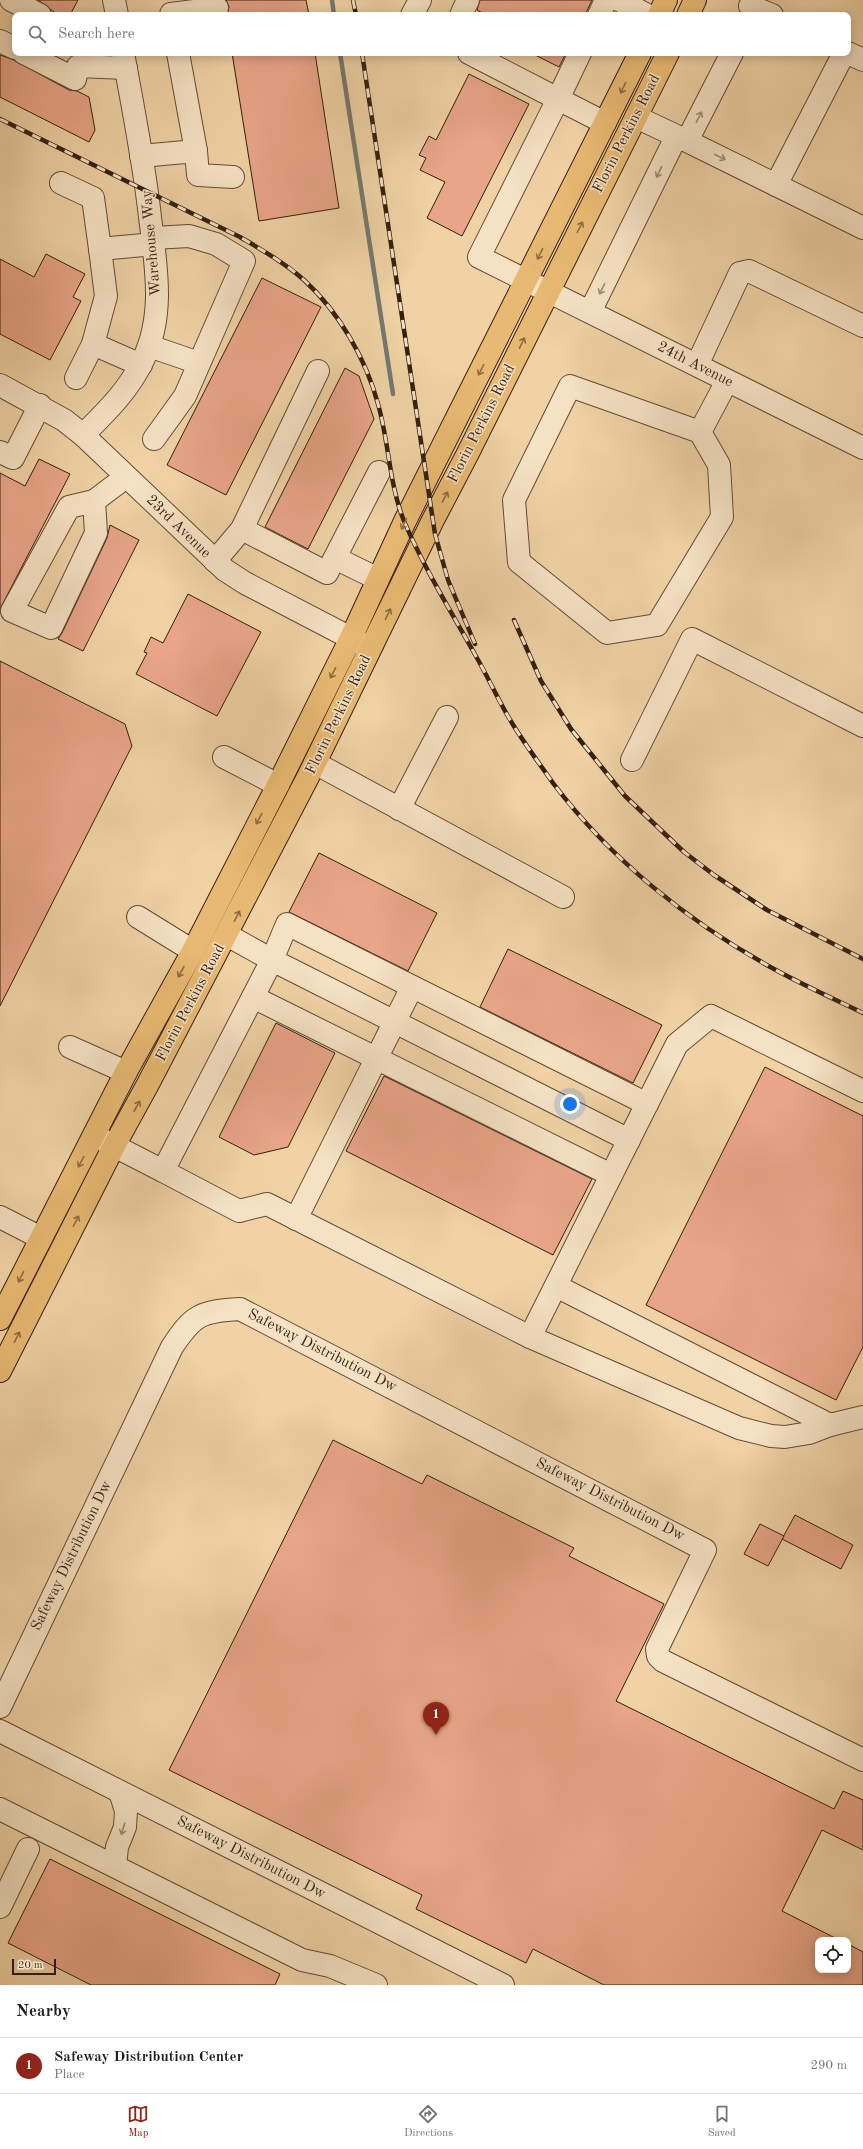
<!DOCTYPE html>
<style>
:root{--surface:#fff;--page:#f6f6f6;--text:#202124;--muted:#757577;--line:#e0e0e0;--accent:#8f2418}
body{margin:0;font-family:"Old Standard TT",serif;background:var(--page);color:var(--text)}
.controls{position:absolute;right:12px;bottom:12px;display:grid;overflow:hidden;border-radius:8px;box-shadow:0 2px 10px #0003}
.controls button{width:36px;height:36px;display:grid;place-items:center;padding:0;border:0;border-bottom:1px solid var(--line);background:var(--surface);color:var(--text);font:20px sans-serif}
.scale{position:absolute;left:12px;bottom:10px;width:44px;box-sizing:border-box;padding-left:4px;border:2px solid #341f11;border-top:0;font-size:11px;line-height:14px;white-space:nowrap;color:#341f11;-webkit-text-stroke:3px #f5e2c4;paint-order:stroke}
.you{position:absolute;left:570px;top:1104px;width:14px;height:14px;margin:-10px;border:3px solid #fff;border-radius:50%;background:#1a73e8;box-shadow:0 0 0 6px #1a73e833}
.badge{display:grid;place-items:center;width:26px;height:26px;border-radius:50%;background:var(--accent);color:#fff;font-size:13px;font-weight:700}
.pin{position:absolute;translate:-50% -33px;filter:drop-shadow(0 1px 2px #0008)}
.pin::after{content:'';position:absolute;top:21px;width:14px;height:12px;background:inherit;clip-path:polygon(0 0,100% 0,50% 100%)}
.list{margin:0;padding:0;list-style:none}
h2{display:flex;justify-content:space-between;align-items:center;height:52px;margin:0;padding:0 16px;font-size:17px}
h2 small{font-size:13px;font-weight:400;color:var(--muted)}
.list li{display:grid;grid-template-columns:26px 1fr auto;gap:12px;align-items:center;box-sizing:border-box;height:56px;padding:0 16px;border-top:1px solid var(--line)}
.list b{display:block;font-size:15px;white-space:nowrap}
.list p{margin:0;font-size:13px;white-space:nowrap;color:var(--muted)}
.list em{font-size:13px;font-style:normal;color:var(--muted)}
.icon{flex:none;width:22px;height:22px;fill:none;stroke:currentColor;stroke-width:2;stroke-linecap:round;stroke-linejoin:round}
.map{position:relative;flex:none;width:863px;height:1985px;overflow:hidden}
.search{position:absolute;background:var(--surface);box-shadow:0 2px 10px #0003;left:12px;right:12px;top:12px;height:44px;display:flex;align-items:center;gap:10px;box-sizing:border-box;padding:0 14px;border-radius:8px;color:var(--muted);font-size:15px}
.sheet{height:108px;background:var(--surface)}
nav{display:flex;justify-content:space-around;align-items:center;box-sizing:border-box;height:56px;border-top:1px solid var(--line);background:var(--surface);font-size:11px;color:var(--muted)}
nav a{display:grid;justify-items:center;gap:2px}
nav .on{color:var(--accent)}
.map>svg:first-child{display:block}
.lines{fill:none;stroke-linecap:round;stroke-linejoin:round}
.stream{stroke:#757872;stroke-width:4.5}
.building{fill:#e8a588;stroke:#341f11}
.minor-casing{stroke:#634c36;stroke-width:24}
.major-casing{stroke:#341f11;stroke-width:24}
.minor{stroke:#f5e2c4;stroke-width:22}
.major{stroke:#e8b972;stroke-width:22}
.rail-casing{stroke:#341f11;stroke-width:4.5}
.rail{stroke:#f5e2c4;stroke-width:3;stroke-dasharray:9;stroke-linecap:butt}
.oneway{stroke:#8e6c42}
.oneway2{stroke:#9e8a73}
.labels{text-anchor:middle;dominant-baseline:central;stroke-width:3;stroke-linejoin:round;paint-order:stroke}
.street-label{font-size:15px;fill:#341f11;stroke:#f5e2c4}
</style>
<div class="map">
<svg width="863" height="1985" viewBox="0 0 863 1985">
<rect width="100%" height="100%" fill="#f0d2a5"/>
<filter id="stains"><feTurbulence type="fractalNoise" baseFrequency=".005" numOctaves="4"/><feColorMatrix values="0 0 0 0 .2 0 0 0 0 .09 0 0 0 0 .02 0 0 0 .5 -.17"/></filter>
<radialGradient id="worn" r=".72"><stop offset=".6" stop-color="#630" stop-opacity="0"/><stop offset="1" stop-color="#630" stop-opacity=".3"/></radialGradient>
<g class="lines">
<g class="stream">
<polyline points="332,0 334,15"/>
<polyline points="340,53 393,394"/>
</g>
</g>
<g class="building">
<polygon points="38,0 78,0 70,15 58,15"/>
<polygon points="226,0 306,0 309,15 227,15 229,7"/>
<polygon points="480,0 592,0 585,15 486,15 477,10"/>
<polygon points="232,53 315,53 339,208 259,221"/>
<polygon points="531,53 566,53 559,67"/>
<polygon points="0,55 14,60 69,90 77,91 89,97 95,130 89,142 0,97"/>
<polygon points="469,74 529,104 462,236 427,218 445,182 420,170 426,158 419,155 429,136 436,140"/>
<polygon points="46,254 85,274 73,297 81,301 50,360 0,334 0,259 34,277"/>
<polygon points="262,278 321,307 226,495 167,465"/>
<polygon points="345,368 359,376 374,419 308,549 265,527"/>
<polygon points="39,459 70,474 0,609 0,473 25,486"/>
<polygon points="110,525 139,540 83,651 58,639 62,633 107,538"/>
<polygon points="188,594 261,632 217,716 136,674 147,653 144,652 151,637 163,643"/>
<polygon points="0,661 125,724 132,746 0,1006"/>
<polygon points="319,853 437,913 408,971 289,912"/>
<polygon points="508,949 662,1025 633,1083 480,1007"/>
<polygon points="276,1023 335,1053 288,1147 254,1155 219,1137"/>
<polygon points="765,1067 863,1116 863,1347 836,1400 646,1305"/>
<polygon points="384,1076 592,1179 553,1255 346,1151"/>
<polygon points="333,1440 422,1484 427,1475 574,1548 569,1556 664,1604 616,1701 834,1809 843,1791 863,1800 863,1850 822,1830 782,1911 839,1940 818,1940 818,1970 848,1970 848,1944 863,1952 863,1985 604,1985 533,1949 526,1963 416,1909 422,1895 169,1770"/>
<polygon points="795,1515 853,1545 841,1569 782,1539"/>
<polygon points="760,1524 784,1536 768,1566 744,1554"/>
<polygon points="50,1859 280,1974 275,1985 91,1985 8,1943"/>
</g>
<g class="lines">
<defs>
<g id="minor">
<polyline points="11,0 40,15"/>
<polyline points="114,0 117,15"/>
<polyline points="619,0 647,15"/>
<polyline points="750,6 772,15"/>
<polyline points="171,14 217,8"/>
<polyline points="412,15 420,0"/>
<polyline points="461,15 468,0"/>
<polyline points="599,15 606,0"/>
<polyline points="0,41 15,48"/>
<polyline points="24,53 75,79 78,66 126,68"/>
<polyline points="178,53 196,151"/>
<polyline points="469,53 558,99 580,53"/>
<polyline points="848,53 863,60"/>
<polyline points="636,117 685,140 690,135 732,53"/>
<polyline points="605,123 558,99 479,257 863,448"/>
<polyline points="685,140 863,228"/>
<polyline points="141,156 196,151 198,175 233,177"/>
<polyline points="61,183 93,198 100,249 154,244"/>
<polyline points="776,185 844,53"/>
<polyline points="153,238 189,236 216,244 244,261 185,396 154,439"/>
<polyline points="590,312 676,137"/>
<polyline points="93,344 141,365"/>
<polyline points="149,346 199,363"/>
<polyline points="697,365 740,273 749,271 863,326"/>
<polyline points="76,378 93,344 106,296 100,249"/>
<polyline points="0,385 64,420 83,435 225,570 245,583 368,647"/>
<polyline points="700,432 570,386 514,500 519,562 607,633 657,625 722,517 719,465 700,432 727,381"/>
<path d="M 83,435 C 106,412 129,390 143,360 C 165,315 156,266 150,217 C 144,162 133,108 123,53"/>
<polyline points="0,452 13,458 40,405"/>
<polyline points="94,501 96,533 51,628 12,611 69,507 94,501 126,477"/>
<polyline points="242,529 327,573 379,472"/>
<polyline points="335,558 378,579"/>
<polyline points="215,561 242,529 318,371"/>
<polyline points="224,757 278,785"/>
<polyline points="632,760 692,639 863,726"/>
<polyline points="315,763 563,897"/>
<polyline points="399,809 447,717"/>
<polyline points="138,917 193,951"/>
<polyline points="227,935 272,960 163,1171 239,1211 267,1204 530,1337 739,1428 771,1436 785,1437 809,1433 830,1425 863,1417"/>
<polyline points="253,997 611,1175"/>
<polyline points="70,1047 126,1072"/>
<polyline points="97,1137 163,1171"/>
<polyline points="629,1140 272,960 287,924 647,1104"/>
<polyline points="0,1217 41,1238"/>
<polyline points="296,1219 412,987"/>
<polyline points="556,1286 830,1425"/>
<polyline points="530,1337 677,1044 711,1016 863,1091"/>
<path d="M 0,1707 L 172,1347 C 193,1315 201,1311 240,1309 L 705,1550 L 657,1649 L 658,1656 L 663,1661 L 863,1760"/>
<polyline points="0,1731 503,1985"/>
<polyline points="0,1809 302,1960 330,1966 376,1985"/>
<polyline points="115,1866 117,1847 125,1827 126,1811 120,1792"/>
<polyline points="0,1907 28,1849"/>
</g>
<g id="major">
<polyline points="659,15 666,0"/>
<polyline points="688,15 695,0"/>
<polyline points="0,1319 126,1072 193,951 278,785 351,638 405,521 640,53"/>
<polyline points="0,1371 114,1146 148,1084 308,777 433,520 468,453 668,53"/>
</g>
</defs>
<use href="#minor" class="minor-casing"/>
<use href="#major" class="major-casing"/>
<use href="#minor" class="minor"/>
<use href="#major" class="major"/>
<defs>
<g id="rail">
<polyline points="353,0 356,15"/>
<polyline points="362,53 435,534 448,580 475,644"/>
<path d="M 0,119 L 240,237 C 262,250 285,263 304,280 C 339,312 366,359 378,404 C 389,442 389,484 404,521 C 424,568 452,613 477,658 C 489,679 499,702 512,723 C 524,743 539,763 553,783 C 611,860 690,923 774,969 C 803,985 834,999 863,1013"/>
<polyline points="514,620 541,681 571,729 625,796 684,852 714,875 767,910 863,959"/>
</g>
</defs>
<use href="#rail" class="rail-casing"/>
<use href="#rail" class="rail"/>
</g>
<defs><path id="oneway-shaft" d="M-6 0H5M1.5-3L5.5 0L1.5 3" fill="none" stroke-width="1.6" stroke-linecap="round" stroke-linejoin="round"/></defs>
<g class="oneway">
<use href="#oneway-shaft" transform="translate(623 88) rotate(116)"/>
<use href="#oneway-shaft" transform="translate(580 227) rotate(-63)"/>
<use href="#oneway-shaft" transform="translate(540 254) rotate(116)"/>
<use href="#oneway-shaft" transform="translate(522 343) rotate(-64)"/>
<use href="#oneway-shaft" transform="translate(481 370) rotate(117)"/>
<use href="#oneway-shaft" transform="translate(445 497) rotate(-62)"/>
<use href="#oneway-shaft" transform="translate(404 524) rotate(116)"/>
<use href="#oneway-shaft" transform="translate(388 614) rotate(-64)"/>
<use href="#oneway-shaft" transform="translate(333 673) rotate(117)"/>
<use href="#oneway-shaft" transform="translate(259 819) rotate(118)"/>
<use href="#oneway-shaft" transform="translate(237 916) rotate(-63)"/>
<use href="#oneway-shaft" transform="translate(181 972) rotate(119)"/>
<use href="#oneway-shaft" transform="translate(137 1106) rotate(-61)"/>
<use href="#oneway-shaft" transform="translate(81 1162) rotate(118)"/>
<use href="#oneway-shaft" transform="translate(76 1221) rotate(-63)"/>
<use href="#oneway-shaft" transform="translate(21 1277) rotate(116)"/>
<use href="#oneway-shaft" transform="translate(17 1337) rotate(-63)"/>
</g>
<g class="oneway2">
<use href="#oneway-shaft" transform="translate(699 117) rotate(-63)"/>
<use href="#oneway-shaft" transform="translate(720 157) rotate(26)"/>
<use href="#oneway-shaft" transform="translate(659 172) rotate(116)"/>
<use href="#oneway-shaft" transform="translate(602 289) rotate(117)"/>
<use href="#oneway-shaft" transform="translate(123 1829) rotate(107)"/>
</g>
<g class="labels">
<g class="street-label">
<text transform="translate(627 134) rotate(-63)">Florin Perkins Road</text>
<text transform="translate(152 243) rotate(-95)">Warehouse Way</text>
<text transform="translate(695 365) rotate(27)">24th Avenue</text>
<text transform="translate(482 424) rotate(-63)">Florin Perkins Road</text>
<text transform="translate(178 527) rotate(44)">23rd Avenue</text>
<text transform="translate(339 715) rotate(-64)">Florin Perkins Road</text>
<text transform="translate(191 1003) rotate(-62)">Florin Perkins Road</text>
<text transform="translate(322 1351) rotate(27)">Safeway Distribution Dw</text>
<text transform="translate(610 1500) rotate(27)">Safeway Distribution Dw</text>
<text transform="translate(72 1556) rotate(-64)">Safeway Distribution Dw</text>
<text transform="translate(251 1858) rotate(27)">Safeway Distribution Dw</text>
</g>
</g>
<rect width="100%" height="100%" filter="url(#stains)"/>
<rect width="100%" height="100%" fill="url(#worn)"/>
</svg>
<div class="controls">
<button><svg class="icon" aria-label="locate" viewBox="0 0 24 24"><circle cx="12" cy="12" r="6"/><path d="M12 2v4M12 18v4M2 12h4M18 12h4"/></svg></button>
</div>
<div class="scale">20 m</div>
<div class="you"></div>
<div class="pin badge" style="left:436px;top:1735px">1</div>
<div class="search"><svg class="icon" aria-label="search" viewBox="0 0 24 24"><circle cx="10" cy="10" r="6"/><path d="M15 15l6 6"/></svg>Search here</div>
</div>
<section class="sheet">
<h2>Nearby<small></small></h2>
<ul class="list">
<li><span class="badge">1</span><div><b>Safeway Distribution Center</b><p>Place</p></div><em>290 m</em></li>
</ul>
</section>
<nav>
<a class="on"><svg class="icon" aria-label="map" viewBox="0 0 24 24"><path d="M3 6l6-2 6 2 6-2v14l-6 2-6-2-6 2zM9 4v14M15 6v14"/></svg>Map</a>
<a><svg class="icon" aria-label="directions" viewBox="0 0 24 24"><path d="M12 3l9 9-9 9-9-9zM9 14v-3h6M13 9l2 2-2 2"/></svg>Directions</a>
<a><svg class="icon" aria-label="saved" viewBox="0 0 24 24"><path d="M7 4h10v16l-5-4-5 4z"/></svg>Saved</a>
</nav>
